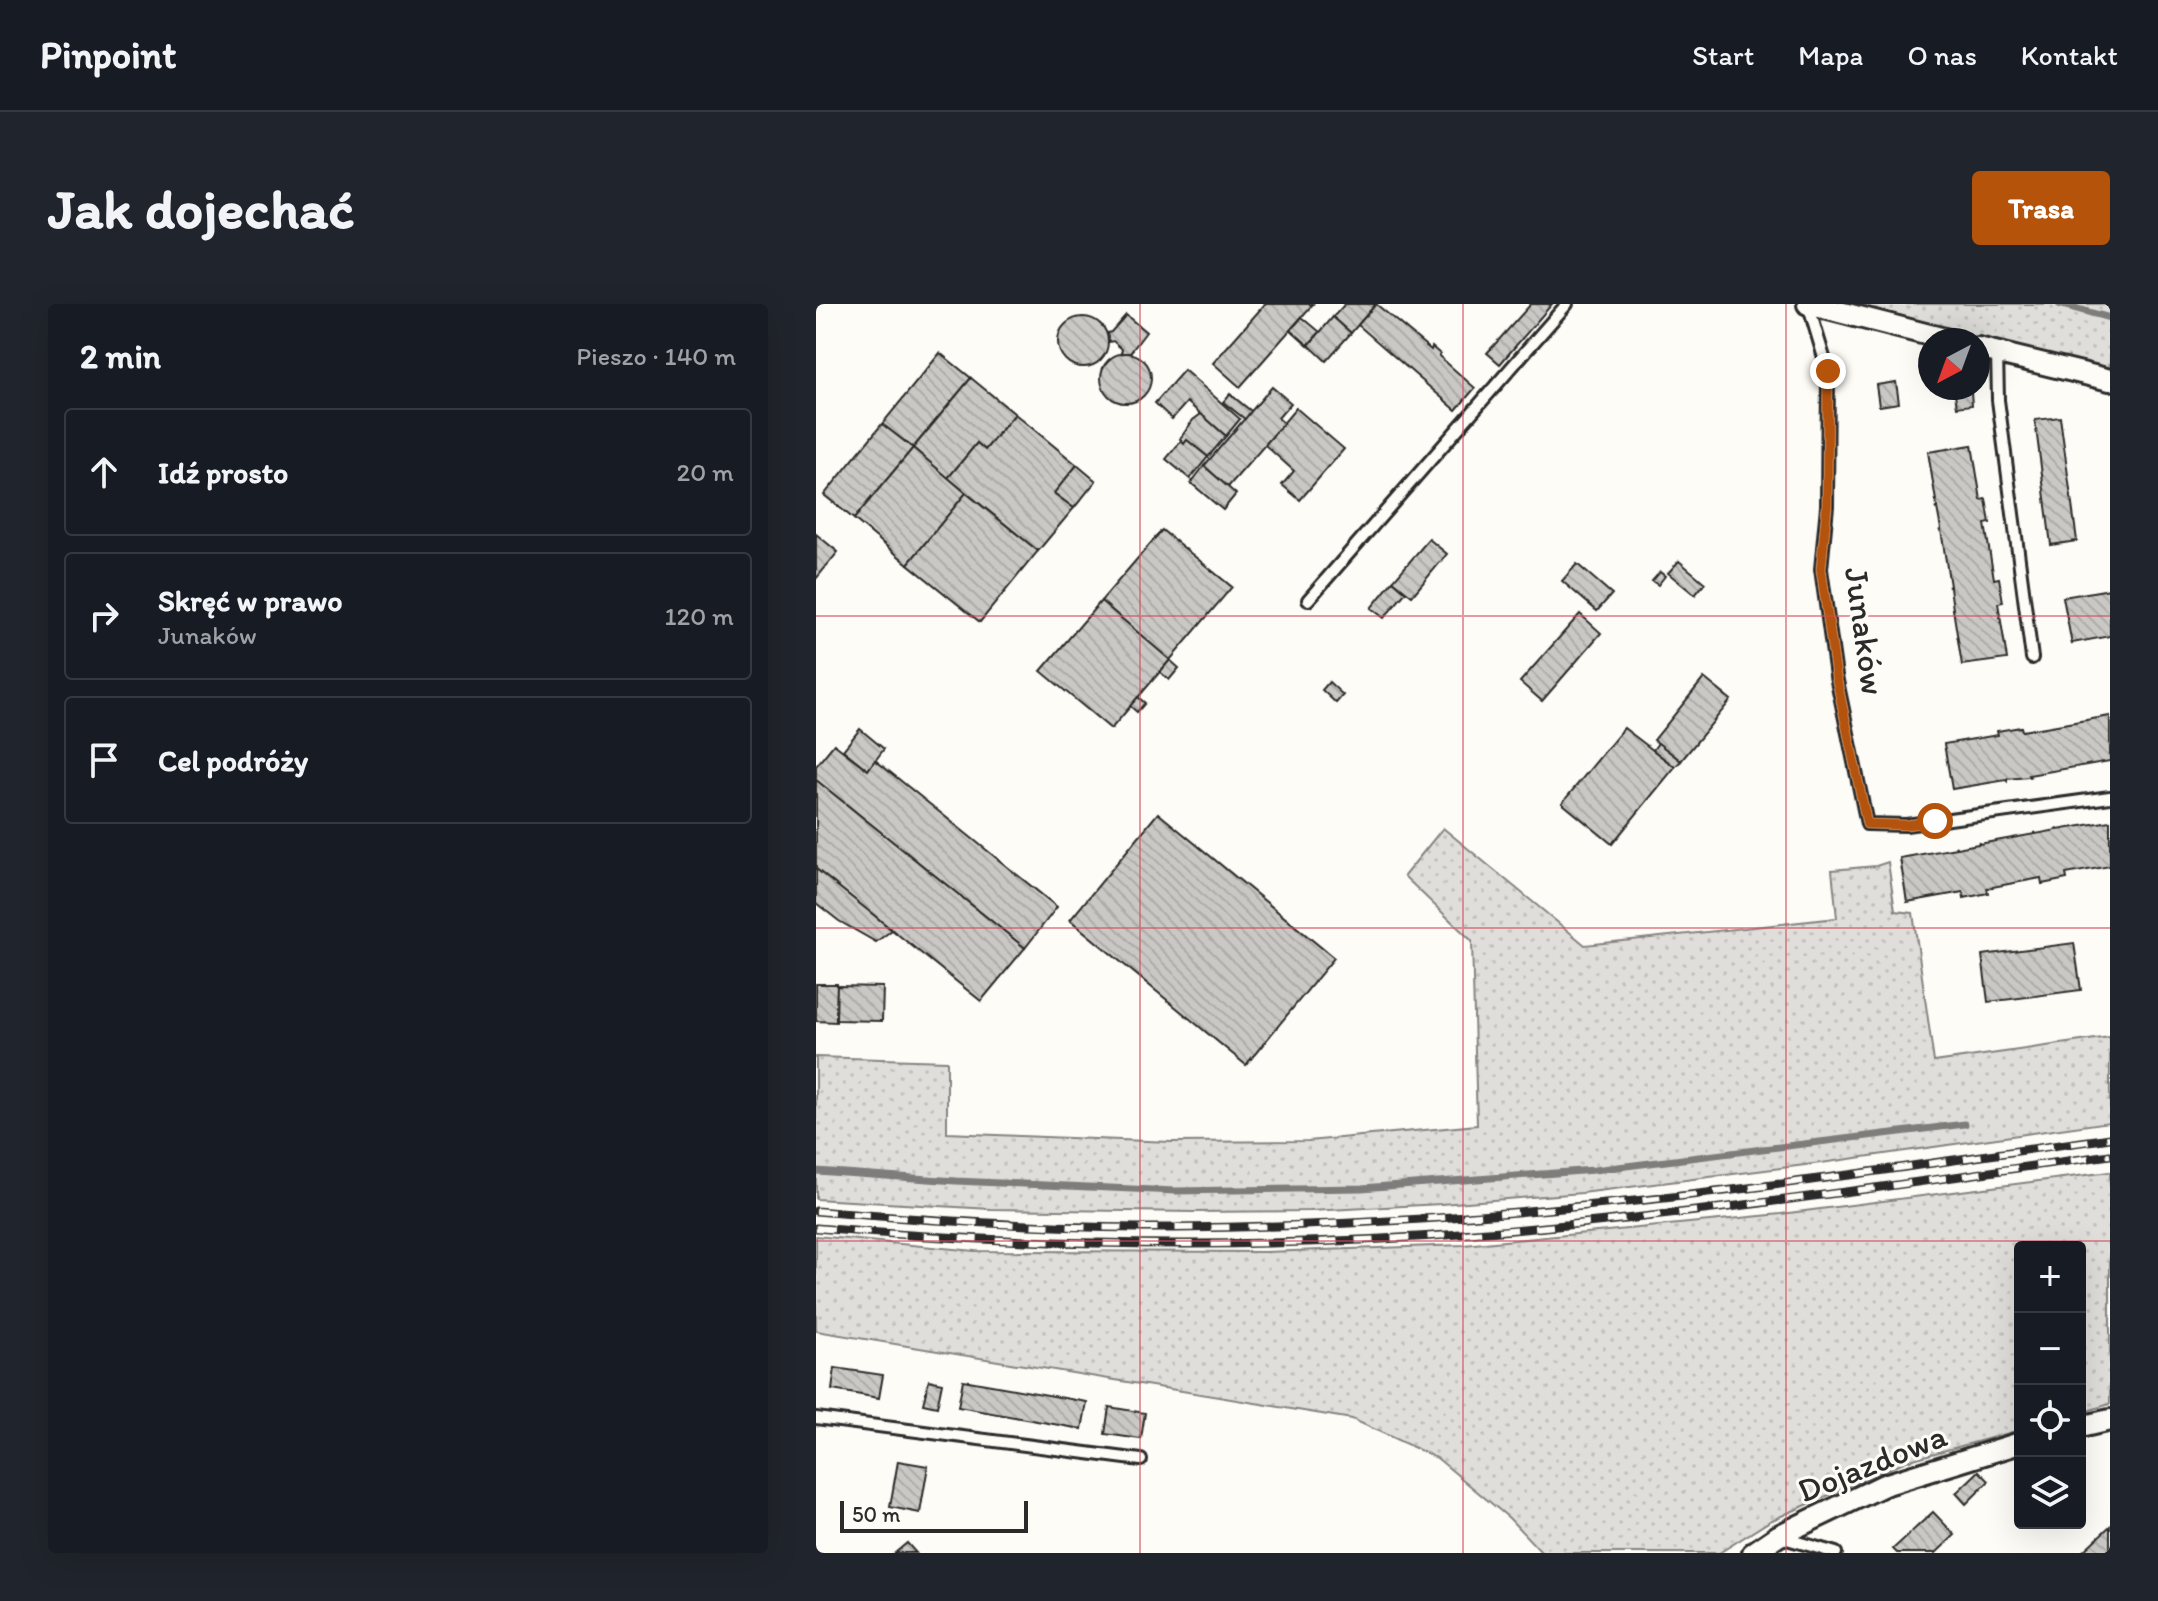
<!DOCTYPE html>
<html lang="pl">
<meta charset="utf-8">
<style>
:root{--surface:#171b24;--page:#20242c;--text:#f1f3f6;--muted:#9ea1a6;--line:#363941;--accent:#b45309}
body{margin:0;font-family:Itim,sans-serif;background:var(--page);color:var(--text)}
.controls{position:absolute;right:24px;bottom:24px;display:grid;overflow:hidden;border-radius:8px;box-shadow:0 8px 32px #0002}
.controls button{width:72px;height:72px;display:grid;place-items:center;padding:0;border:0;border-bottom:2px solid var(--line);background:var(--surface);color:var(--text);font:40px sans-serif}
.compass{position:absolute;left:1102px;top:24px;width:72px;height:72px;border-radius:50%;background:var(--surface);box-shadow:0 8px 32px #0002;rotate:221deg}
.scale{position:absolute;left:24px;bottom:20px;width:188px;box-sizing:border-box;padding-left:8px;border:4px solid #2b2b2b;border-top:0;font-size:22px;line-height:28px;white-space:nowrap;color:#2b2b2b;-webkit-text-stroke:6px #fdfcf7;paint-order:stroke}
.stop{position:absolute;width:24px;height:24px;margin:-18px;border:6px solid #b45309;border-radius:50%;background:#fff}
.stop.end{background:#b45309;border-color:#fff;box-shadow:0 2px 8px #0008}
.list{margin:0;padding:0;list-style:none}
h2{display:flex;justify-content:space-between;align-items:center;height:104px;margin:0;padding:0 32px;font-size:34px}
h2 small{font-size:26px;font-weight:400;color:var(--muted)}
.list li{display:grid;grid-template-columns:52px 1fr auto;gap:24px;align-items:center;box-sizing:border-box;height:128px;margin:0 16px 16px;padding:0 16px;border:2px solid var(--line);border-radius:8px}
.list b{display:block;font-size:30px;white-space:nowrap}
.list p{margin:0;font-size:26px;white-space:nowrap;color:var(--muted)}
.list em{font-size:26px;font-style:normal;color:var(--muted)}
.icon{flex:none;width:44px;height:44px;fill:none;stroke:currentColor;stroke-width:2;stroke-linecap:round;stroke-linejoin:round}
.map{position:relative;flex:none;width:1294px;height:1249px;overflow:hidden;border-radius:8px}
header{display:flex;align-items:center;gap:48px;box-sizing:border-box;height:112px;padding:0 40px;background:var(--surface);border-bottom:2px solid var(--line)}
header strong{font-size:38px}
nav{display:flex;gap:44px;margin-inline-start:auto;font-size:28px}
.intro{display:flex;align-items:center;justify-content:space-between;box-sizing:border-box;height:192px;padding:0 48px}
h1{margin:0;font-size:56px}
.button{padding:20px 36px;border-radius:8px;background:var(--accent);color:#fff;font-size:28px;font-weight:700}
main{display:flex;gap:48px;padding:0 48px}
aside{flex:1;background:var(--surface);border-radius:8px;box-shadow:0 8px 32px #0002}
.map>svg:first-child{display:block}
.grass{fill:url(#grass-dots);stroke:#858482;stroke-width:2}
.lines{fill:none;stroke-linecap:round;stroke-linejoin:round}
.stream{stroke:#7e7d7b;stroke-width:7}
.building{fill:url(#building-back-hatch);stroke:#2b2b2b;stroke-width:2}
.service-casing{stroke:#2b2b2b;stroke-width:16}
.minor-casing{stroke:#2b2b2b;stroke-width:26}
.service{stroke:#fdfcf7;stroke-width:10}
.minor{stroke:#fdfcf7;stroke-width:20}
.rail-casing{stroke:#2b2b2b;stroke-width:9}
.rail{stroke:#fdfcf7;stroke-width:6;stroke-dasharray:18;stroke-linecap:butt}
.route{stroke:#b45309;stroke-width:10}
.grid{fill:none;stroke:#d1495b;stroke-width:2;stroke-opacity:0.55}
.labels{text-anchor:middle;dominant-baseline:central;stroke-width:6;stroke-linejoin:round;paint-order:stroke}
.street-label{font-size:34px;fill:#2b2b2b;stroke:#fdfcf7}
</style>
<header>
<strong>Pinpoint</strong>
<nav><a>Start</a><a>Mapa</a><a>O nas</a><a>Kontakt</a></nav>
</header>
<div class="intro"><h1>Jak dojechać</h1><a class="button">Trasa</a></div>
<main>
<aside>
<h2>2 min<small>Pieszo · 140 m</small></h2>
<ul class="list">
<li><svg class="icon" aria-label="ahead" viewBox="0 0 24 24"><path d="M12 20V5M6 11l6-6 6 6"/></svg><div><b>Idź prosto</b></div><em>20 m</em></li>
<li><svg class="icon" aria-label="right" viewBox="0 0 24 24"><path d="M7 20v-9h11M14 6l5 5-5 5"/></svg><div><b>Skręć w prawo</b><p>Junaków</p></div><em>120 m</em></li>
<li><svg class="icon" aria-label="arrive" viewBox="0 0 24 24"><path d="M6 21V4h12l-3 4 3 4H6"/></svg><div><b>Cel podróży</b></div></li>
</ul>
</aside>
<div class="map">
<svg width="1294" height="1249" viewBox="0 0 1294 1249">
<defs>
<pattern id="grass-dots" width="8" height="8" patternUnits="userSpaceOnUse" patternTransform="scale(2)"><rect width="8" height="8" fill="#dfdeda"/><path d="M2 2h.1M6 6h.1" fill="none" stroke="#c0bfbb" stroke-width="1.8" stroke-linecap="round"/></pattern>
<pattern id="building-back-hatch" width="6" height="6" patternUnits="userSpaceOnUse" patternTransform="scale(2)"><rect width="6" height="6" fill="#c9c8c4"/><path d="M-1 5l2 2M0 0l6 6M5-1l2 2" fill="none" stroke="#adaca9"/></pattern>
</defs>
<rect width="100%" height="100%" fill="#fdfcf7"/>
<filter id="ink" filterUnits="userSpaceOnUse"><feTurbulence type="fractalNoise" baseFrequency=".0125" numOctaves="2"/><feDisplacementMap in="SourceGraphic" scale="16" xChannelSelector="R" yChannelSelector="G"/><feConvolveMatrix kernelMatrix="1 2 1 2 8 2 1 2 1" color-interpolation-filters="sRGB"/></filter>
<g filter="url(#ink)">
<g class="grass">
<polygon points="1039,0 1294,0 1294,66 1050,6"/>
<polygon points="627,524 769,641 1021,614 1016,566 1060,562 1072,558 1079,607 1097,609 1118,758 1294,733 1294,818 1005,859 766,889 625,900 494,907 377,908 175,905 0,895 0,753 131,757 131,829 355,838 492,837 661,821 656,637 588,572"/>
<polygon points="1294,868 1294,1100 1264,1109 1264,943 1204,943 1204,1126 1090,1157 954,1217 903,1249 726,1249 693,1214 621,1154 536,1115 0,1027 0,932 159,947 449,948 648,941 965,910"/>
</g>
<g class="lines">
<g class="stream">
<polyline points="1243,0 1294,14"/>
<polyline points="0,867 140,877 359,887 546,884 778,866 1149,820"/>
</g>
</g>
<g class="building">
<polygon points="449,0 497,0 424,83 397,59"/>
<polygon points="529,0 560,0 535,29 517,13"/>
<polygon points="560,0 615,46 616,43 624,50 623,52 659,84 640,106 542,21"/>
<polygon points="715,0 736,0 684,60 671,49"/>
<polygon points="310,11 330,28 314,49 305,49 306,45 297,37 293,38 291,29 295,28"/>
<circle cx="267" cy="38" r="25"/>
<polygon points="486,13 504,28 492,41 475,26"/>
<polygon points="517,13 535,29 510,57 493,41"/>
<circle cx="310" cy="74" r="25"/>
<polygon points="124,49 155,74 97,144 66,120"/>
<polygon points="368,66 424,115 410,132 371,98 356,115 339,99"/>
<polygon points="155,74 199,110 169,146 161,139 132,174 97,144"/>
<polygon points="1080,78 1083,99 1063,102 1060,81"/>
<polygon points="456,83 475,99 462,114 468,119 412,183 388,162"/>
<polygon points="1155,88 1156,101 1141,103 1139,90"/>
<polygon points="414,90 435,107 429,115 407,98"/>
<polygon points="480,104 528,145 484,196 466,181 478,167 449,141"/>
<polygon points="199,110 261,161 238,189 258,204 222,247 132,174 161,139 169,146"/>
<polygon points="385,110 410,132 392,153 371,136 368,140 364,135 377,116"/>
<polygon points="1244,113 1261,237 1235,241 1219,116"/>
<polygon points="66,120 97,144 38,215 8,191"/>
<polygon points="371,136 392,153 374,175 350,155 365,137 368,140"/>
<polygon points="1156,141 1165,196 1170,195 1174,219 1169,220 1178,275 1183,274 1187,298 1182,299 1191,355 1146,361 1137,305 1135,305 1137,305 1134,283 1132,283 1134,282 1125,226 1123,227 1125,225 1121,204 1119,205 1121,203 1112,148"/>
<polygon points="97,144 150,189 92,260 38,215"/>
<polygon points="261,161 280,177 258,204 238,189"/>
<polygon points="388,162 420,190 407,206 375,179"/>
<polygon points="150,189 222,247 164,318 92,260"/>
<polygon points="346,226 416,283 354,356 285,297"/>
<polygon points="0,230 22,248 0,275"/>
<polygon points="613,235 631,250 596,292 577,277"/>
<polygon points="863,257 889,279 879,291 852,269"/>
<polygon points="761,260 796,290 781,307 746,277"/>
<polygon points="844,268 849,272 842,281 836,277"/>
<polygon points="577,277 590,288 568,314 555,304"/>
<polygon points="1294,285 1294,332 1256,339 1256,341 1247,293"/>
<polygon points="285,297 354,356 295,425 225,367"/>
<polygon points="764,310 785,329 726,397 704,378"/>
<polygon points="354,356 363,364 353,376 344,368"/>
<polygon points="888,374 915,396 865,457 838,436"/>
<polygon points="513,378 527,391 520,399 506,386"/>
<polygon points="322,393 329,399 321,408 314,402"/>
<polygon points="1294,412 1294,457 1213,471 1214,473 1191,475 1191,477 1190,476 1136,485 1128,440 1182,431 1181,427 1205,423 1206,427"/>
<polygon points="808,424 859,463 796,540 746,499"/>
<polygon points="44,425 68,445 52,466 27,446"/>
<polygon points="842,439 865,457 859,463 837,446"/>
<polygon points="18,440 52,466 59,456 241,603 209,644 0,476 0,462"/>
<polygon points="0,476 209,644 165,697 0,565"/>
<polygon points="342,509 518,654 430,761 254,616"/>
<polygon points="1294,517 1294,562 1250,570 1251,575 1226,580 1225,574 1171,584 1172,589 1148,594 1147,588 1091,598 1084,554 1140,544 1139,542 1141,544 1162,540 1163,538 1163,540 1219,530 1219,528 1220,530 1241,526 1241,524 1242,526"/>
<polygon points="0,565 54,608 76,626 60,638 23,617 0,599"/>
<polygon points="1258,639 1265,686 1172,698 1166,651"/>
<polygon points="0,680 21,680 20,718 0,717"/>
<polygon points="21,682 67,683 66,717 20,716"/>
<polygon points="19,1064 67,1071 63,1094 16,1086"/>
<polygon points="113,1076 126,1079 121,1103 107,1100"/>
<polygon points="147,1076 271,1098 266,1125 142,1103"/>
<polygon points="293,1103 329,1109 325,1135 289,1130"/>
<polygon points="82,1157 112,1162 104,1209 74,1203"/>
<polygon points="1163,1167 1173,1177 1150,1200 1140,1189"/>
<polygon points="1117,1208 1139,1231 1120,1249 1081,1249 1077,1245"/>
<polygon points="1294,1222 1294,1249 1265,1249"/>
<polygon points="91,1239 100,1249 79,1249"/>
</g>
<g class="lines">
<defs>
<g id="service">
<polyline points="992,0 1012,67 1011,202 1005,265 1020,372 1051,520 1090,521 1294,493"/>
<polyline points="1181,48 1182,96 1216,354"/>
<polyline points="492,296 751,0"/>
<polyline points="0,1114 325,1156"/>
<polyline points="964,1233 1020,1249"/>
</g>
<g id="minor">
<polyline points="992,0 1133,36"/>
<polyline points="1162,44 1294,76"/>
<polyline points="1264,1123 1294,1116"/>
<polyline points="937,1249 962,1232 1068,1181 1204,1139"/>
</g>
</defs>
<use href="#service" class="service-casing"/>
<use href="#minor" class="minor-casing"/>
<use href="#service" class="service"/>
<use href="#minor" class="minor"/>
<defs>
<g id="rail">
<path d="M 0,907 C 119,917 239,925 359,924 C 502,923 646,914 789,900 C 958,884 1126,857 1294,834"/>
<path d="M 0,924 C 223,943 449,946 672,928 C 880,911 1087,880 1294,851"/>
</g>
</defs>
<use href="#rail" class="rail-casing"/>
<use href="#rail" class="rail"/>
</g>
</g>
<g class="lines" filter="url(#ink)">
<polyline class="route" points="1012,67 1011,202 1005,265 1020,372 1051,520 1090,521 1119,517"/>
</g>
<path class="grid" d="M 324,0 L 324,1249M 647,0 L 647,1249M 970,0 L 970,1249M 0,312 L 1294,312M 0,624 L 1294,624M 0,937 L 1294,937"/>
<g class="labels">
<g class="street-label">
<text transform="translate(1049 327) rotate(82)">Junaków</text>
<text transform="translate(1056 1159) rotate(-22)">Dojazdowa</text>
</g>
</g>
</svg>
<div class="controls">
<button>+</button>
<button>−</button>
<button><svg class="icon" aria-label="locate" viewBox="0 0 24 24"><circle cx="12" cy="12" r="6"/><path d="M12 2v4M12 18v4M2 12h4M18 12h4"/></svg></button>
<button><svg class="icon" aria-label="layers" viewBox="0 0 24 24"><path d="M12 4l9 5-9 5-9-5zM3 14l9 5 9-5"/></svg></button>
</div>
<svg class="compass" viewBox="-18 -18 36 36"><path d="M0-13l5 13h-10z" fill="#e53935"/><path d="M0 13l5-13h-10z" fill="#9ea1a6"/></svg>
<div class="scale">50 m</div>
<div class="stop" style="left:1119px;top:517px"></div>
<div class="stop end" style="left:1012px;top:67px"></div>
</div>
</main>
